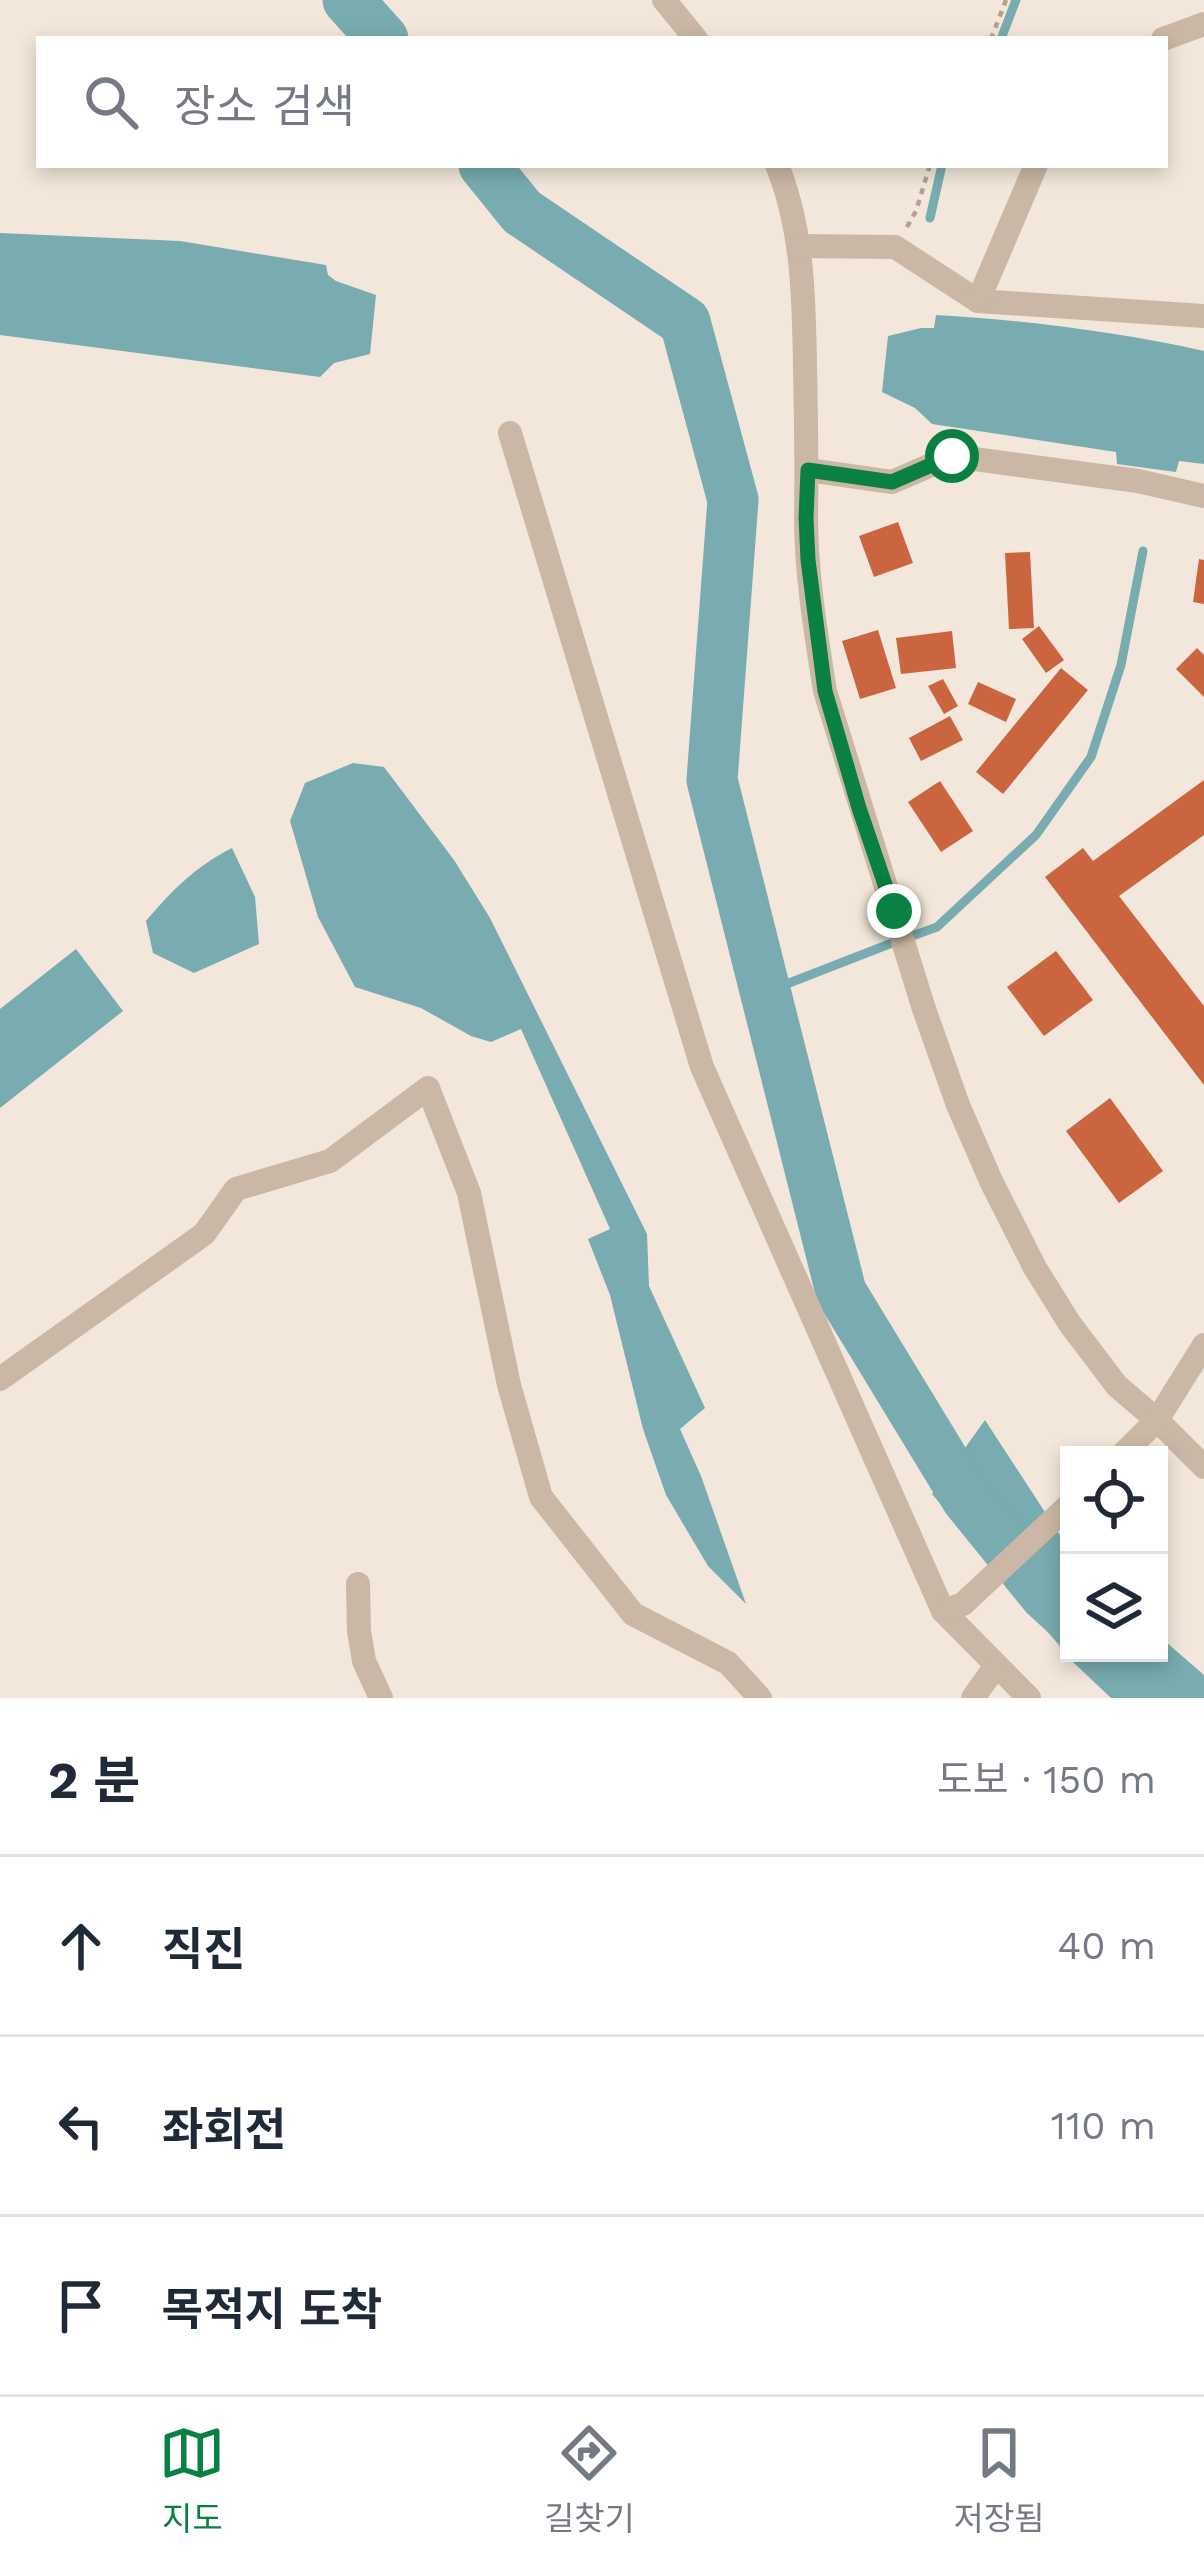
<!DOCTYPE html>
<html lang="ko">
<meta charset="utf-8">
<style>
:root{--surface:#fff;--page:#f6f6f7;--text:#1f2937;--muted:#747a83;--line:#e0e1e3;--accent:#0b8043}
body{margin:0;font-family:"Work Sans","Noto Sans KR",sans-serif;background:var(--page);color:var(--text)}
.controls{position:absolute;right:36px;bottom:36px;display:grid;overflow:hidden;border-radius:0px;box-shadow:0 6px 18px #0003}
.controls button{width:108px;height:108px;display:grid;place-items:center;padding:0;border:0;border-bottom:3px solid var(--line);background:var(--surface);color:var(--text);font:60px sans-serif}
.stop{position:absolute;width:36px;height:36px;margin:-27px;border:9px solid #0b8043;border-radius:50%;background:#fff}
.stop.end{background:#0b8043;border-color:#fff;box-shadow:0 3px 12px #0008}
.list{margin:0;padding:0;list-style:none}
h2{display:flex;justify-content:space-between;align-items:center;height:156px;margin:0;padding:0 48px;font-size:51px}
h2 small{font-size:39px;font-weight:400;color:var(--muted)}
.list li{display:grid;grid-template-columns:78px 1fr auto;gap:36px;align-items:center;box-sizing:border-box;height:180px;padding:0 48px;border-top:3px solid var(--line)}
.list b{display:block;font-size:45px;white-space:nowrap}
.list em{font-size:39px;font-style:normal;color:var(--muted)}
.icon{flex:none;width:66px;height:66px;fill:none;stroke:currentColor;stroke-width:2;stroke-linecap:round;stroke-linejoin:round}
.map{position:relative;flex:none;width:1204px;height:1698px;overflow:hidden}
.search{position:absolute;background:var(--surface);box-shadow:0 6px 18px #0003;left:36px;right:36px;top:36px;height:132px;display:flex;align-items:center;gap:30px;box-sizing:border-box;padding:0 42px;border-radius:0px;color:var(--muted);font-size:45px}
.sheet{height:696px;background:var(--surface)}
nav{display:flex;justify-content:space-around;align-items:center;box-sizing:border-box;height:168px;border-top:3px solid var(--line);background:var(--surface);font-size:33px;color:var(--muted)}
nav a{display:grid;justify-items:center;gap:6px}
nav .on{color:var(--accent)}
.map>svg:first-child{display:block}
.water{fill:#78acb0}
.lines{fill:none;stroke-linecap:round;stroke-linejoin:round}
.stream{stroke:#78acb0;stroke-width:9}
.river{stroke:#78acb0;stroke-width:51}
.building{fill:#ca6540}
.path{stroke:#b6a18f;stroke-width:4.5;stroke-dasharray:6 6;stroke-linecap:butt}
.street{stroke:#cbb7a5;stroke-width:24}
.route{stroke:#0b8043;stroke-width:15}
</style>
<div class="map">
<svg width="1204" height="1698" viewBox="0 0 1204 1698">
<rect width="100%" height="100%" fill="#f2e7da"/>
<g class="water">
<polygon points="0,233 180,241 326,265 328,275 336,281 376,295 370,354 334,363 320,377 0,335"/>
<path d="M 936,315 C 1024,320 1118,332 1204,351 L 1204,464 L 1179,461 L 1176,472 L 1117,464 L 1116,452 L 932,424 L 915,408 L 882,392 L 888,336 L 921,328 L 934,328 Z"/>
<polygon points="353,763 384,767 454,860 490,918 647,1234 649,1286 705,1408 680,1429 701,1476 746,1604 708,1566 666,1495 643,1429 610,1295 588,1239 610,1229 521,1029 491,1042 471,1036 421,1008 355,987 318,917 290,821 305,783"/>
<path d="M 232,848 L 255,897 L 259,944 L 194,973 L 153,953 L 146,921 C 173,889 195,867 232,848 Z"/>
<polygon points="76,949 123,1011 0,1108 0,1009"/>
<polygon points="985,1420 1069,1549 1069,1653 1159,1653 1159,1636 1204,1675 1204,1698 1111,1698 1074,1663 932,1494"/>
</g>
<g class="lines">
<g class="stream">
<polyline points="1001,39 1016,0"/>
<polyline points="930,218 942,165"/>
<polyline points="915,935 937,927 1036,835 1091,757 1121,665 1143,551"/>
<polyline points="766,992 892,943"/>
</g>
<g class="river">
<polyline points="348,0 383,39"/>
<polyline points="484,165 522,212 685,322 733,500 712,780 841,1292 967,1499 1045,1595 1069,1617"/>
</g>
</g>
<g class="building">
<polygon points="898,522 913,563 874,577 859,536"/>
<polygon points="1030,552 1034,628 1009,629 1005,553"/>
<polygon points="1199,559 1204,560 1204,604 1193,602"/>
<polygon points="1039,626 1064,660 1046,673 1022,639"/>
<polygon points="878,630 896,688 860,699 842,641"/>
<polygon points="952,631 956,668 901,674 896,638"/>
<polygon points="1197,648 1204,655 1204,697 1176,669"/>
<polygon points="1061,668 1088,690 1003,794 976,772"/>
<polygon points="943,679 958,706 944,714 928,686"/>
<polygon points="978,682 1016,699 1006,722 968,704"/>
<polygon points="950,716 963,740 921,761 909,738"/>
<polygon points="1204,780 1204,835 1119,896 1204,1006 1204,1085 1045,877 1083,848 1093,861"/>
<polygon points="940,781 973,831 941,852 908,802"/>
<polygon points="1056,951 1093,1000 1044,1036 1007,987"/>
<polygon points="1110,1098 1163,1171 1119,1203 1066,1131"/>
</g>
<g class="lines">
<g class="path">
<polyline points="991,39 1006,0"/>
<polyline points="907,227 916,211 930,165"/>
</g>
<g class="street">
<polyline points="664,0 696,39"/>
<polyline points="1163,39 1204,24"/>
<path d="M 777,165 C 803,229 804,299 805,367 C 806,416 807,466 806,516 C 806,574 816,634 825,691 L 924,1009 L 958,1105 L 991,1181 L 1035,1268 L 1070,1324 L 1117,1386 L 1157,1420 L 1204,1467"/>
<polyline points="798,246 895,247 978,301 1204,316"/>
<polyline points="978,301 1036,165"/>
<polyline points="510,433 702,1067 943,1611 1029,1698"/>
<polyline points="808,470 892,482 952,456 1138,481 1204,496"/>
<polyline points="0,1379 204,1234 236,1189 330,1161 428,1088 469,1193 509,1385 541,1497 633,1614 728,1663 760,1698"/>
<polyline points="1122,1455 1157,1420 1204,1345"/>
<polyline points="358,1584 359,1631 364,1661 381,1698"/>
<polyline points="943,1611 963,1604 1069,1505"/>
<polyline points="973,1698 995,1667"/>
</g>
</g>
<g class="lines">
<polyline class="route" points="894,911 859,808 825,691 808,560 806,518 808,470 892,482 952,456"/>
</g>
</svg>
<div class="controls">
<button><svg class="icon" aria-label="locate" viewBox="0 0 24 24"><circle cx="12" cy="12" r="6"/><path d="M12 2v4M12 18v4M2 12h4M18 12h4"/></svg></button>
<button><svg class="icon" aria-label="layers" viewBox="0 0 24 24"><path d="M12 4l9 5-9 5-9-5zM3 14l9 5 9-5"/></svg></button>
</div>
<div class="stop" style="left:952px;top:456px"></div>
<div class="stop end" style="left:894px;top:911px"></div>
<div class="search"><svg class="icon" aria-label="search" viewBox="0 0 24 24"><circle cx="10" cy="10" r="6"/><path d="M15 15l6 6"/></svg>장소 검색</div>
</div>
<section class="sheet">
<h2>2 분<small>도보 · 150 m</small></h2>
<ul class="list">
<li><svg class="icon" aria-label="ahead" viewBox="0 0 24 24"><path d="M12 20V5M6 11l6-6 6 6"/></svg><div><b>직진</b></div><em>40 m</em></li>
<li><svg class="icon" aria-label="left" viewBox="0 0 24 24"><path d="M17 20v-9H6M10 6l-5 5 5 5"/></svg><div><b>좌회전</b></div><em>110 m</em></li>
<li><svg class="icon" aria-label="arrive" viewBox="0 0 24 24"><path d="M6 21V4h12l-3 4 3 4H6"/></svg><div><b>목적지 도착</b></div></li>
</ul>
</section>
<nav>
<a class="on"><svg class="icon" aria-label="map" viewBox="0 0 24 24"><path d="M3 6l6-2 6 2 6-2v14l-6 2-6-2-6 2zM9 4v14M15 6v14"/></svg>지도</a>
<a><svg class="icon" aria-label="directions" viewBox="0 0 24 24"><path d="M12 3l9 9-9 9-9-9zM9 14v-3h6M13 9l2 2-2 2"/></svg>길찾기</a>
<a><svg class="icon" aria-label="saved" viewBox="0 0 24 24"><path d="M7 4h10v16l-5-4-5 4z"/></svg>저장됨</a>
</nav>
